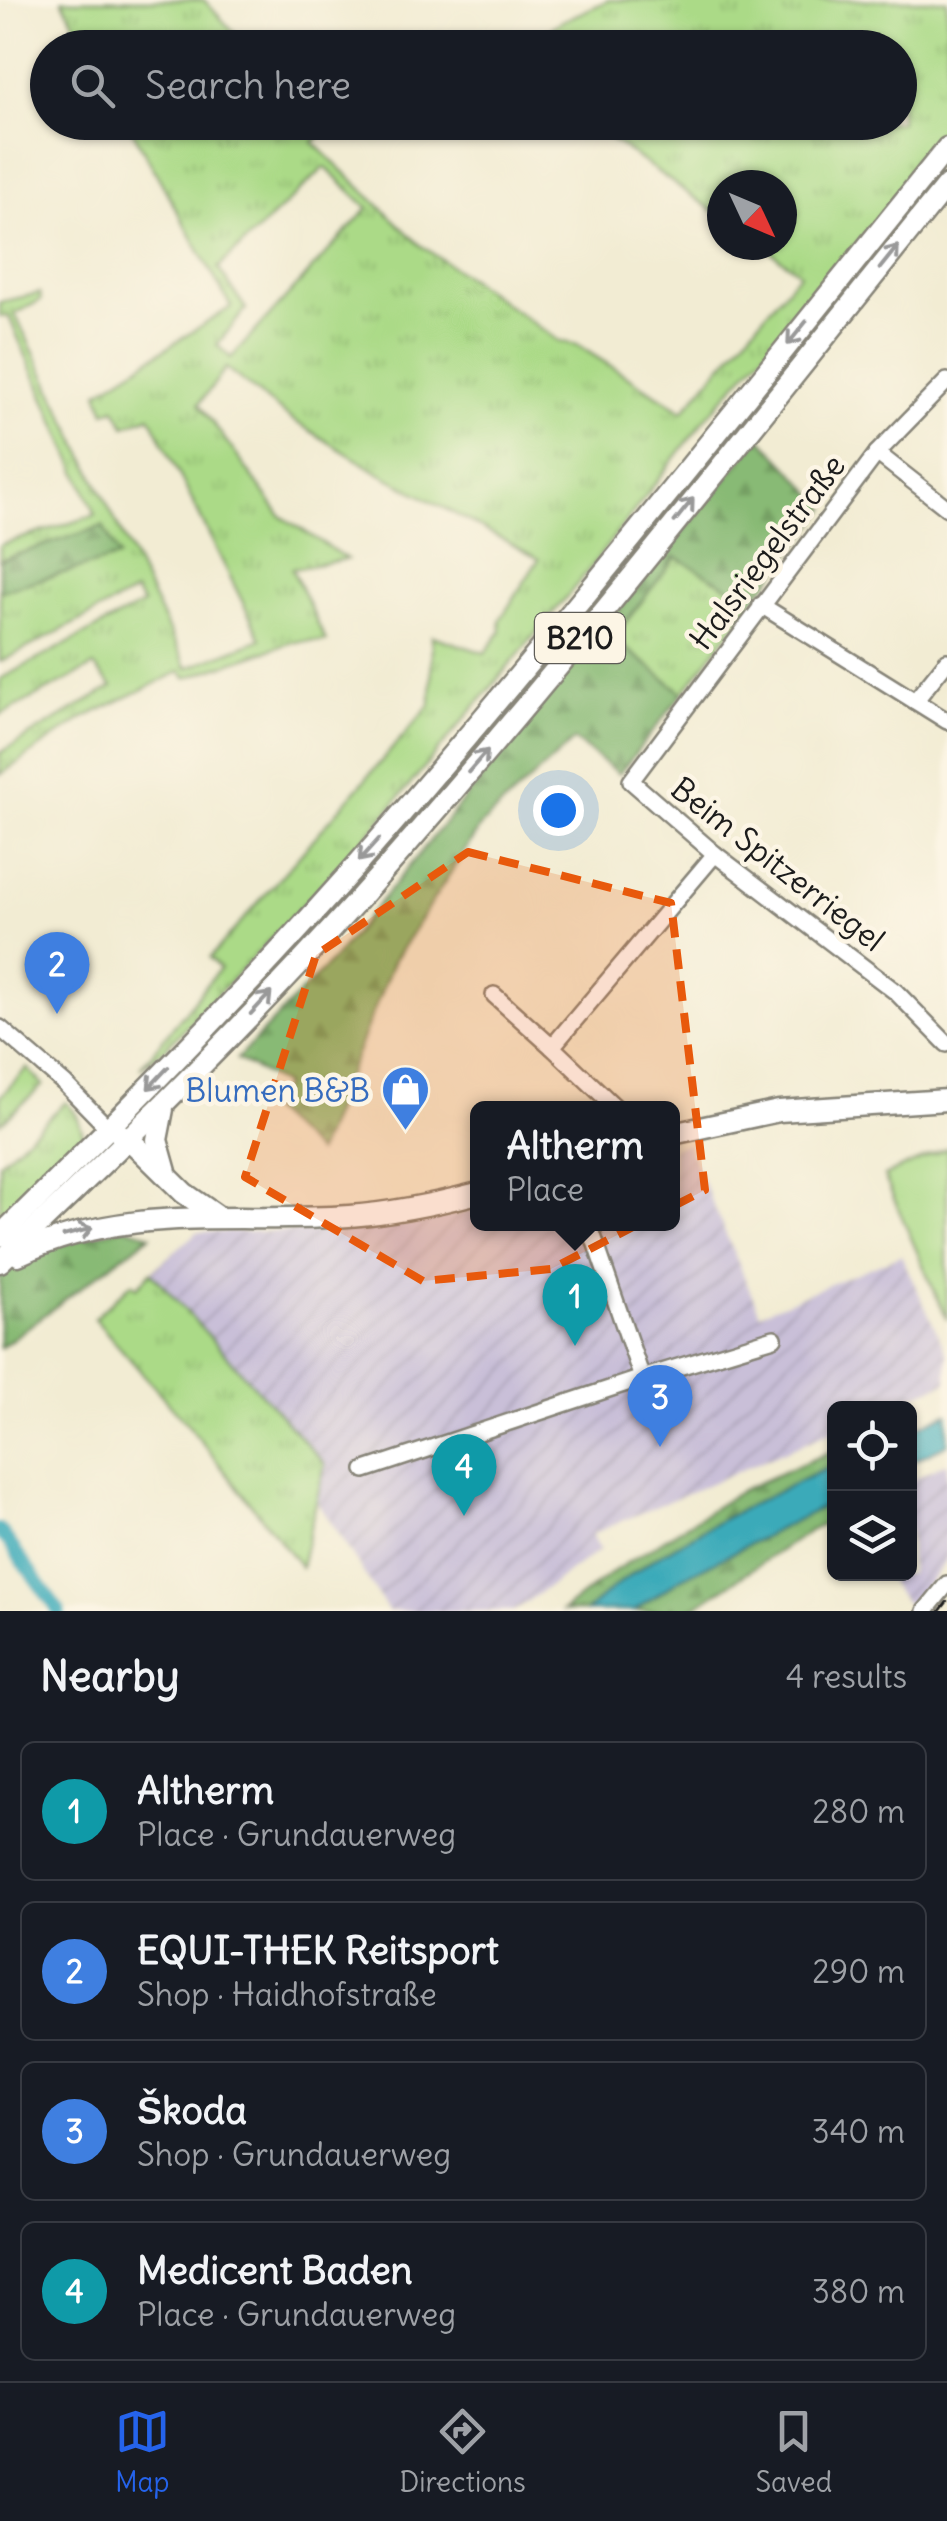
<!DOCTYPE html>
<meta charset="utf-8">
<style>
:root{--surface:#171b24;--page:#20242c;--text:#f1f3f6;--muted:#9ea1a6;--line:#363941;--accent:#2563eb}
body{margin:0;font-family:Delius,sans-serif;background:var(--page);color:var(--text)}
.controls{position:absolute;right:30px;bottom:30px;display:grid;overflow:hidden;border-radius:15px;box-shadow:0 2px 8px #0004}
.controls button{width:90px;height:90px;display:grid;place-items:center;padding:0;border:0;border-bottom:2px solid var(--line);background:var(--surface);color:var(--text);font:50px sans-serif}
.compass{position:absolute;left:707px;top:170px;width:90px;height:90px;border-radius:50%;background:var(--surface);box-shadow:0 2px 8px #0004;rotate:134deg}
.you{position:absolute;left:558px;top:810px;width:35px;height:35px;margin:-25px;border:8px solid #fff;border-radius:50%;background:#1a73e8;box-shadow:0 0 0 15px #1a73e833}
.badge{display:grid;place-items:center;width:65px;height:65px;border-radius:50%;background:var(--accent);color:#fff;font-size:32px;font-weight:700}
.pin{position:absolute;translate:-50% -82px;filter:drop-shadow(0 2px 5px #0008)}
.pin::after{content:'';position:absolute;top:52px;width:35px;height:30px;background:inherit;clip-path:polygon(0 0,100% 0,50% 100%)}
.popup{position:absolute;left:470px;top:1101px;width:210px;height:130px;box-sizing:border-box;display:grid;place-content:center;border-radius:15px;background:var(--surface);filter:drop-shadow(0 2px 8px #0005);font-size:32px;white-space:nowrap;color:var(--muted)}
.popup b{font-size:38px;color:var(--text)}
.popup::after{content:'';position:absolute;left:50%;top:100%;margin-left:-20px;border:20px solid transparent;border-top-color:var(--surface)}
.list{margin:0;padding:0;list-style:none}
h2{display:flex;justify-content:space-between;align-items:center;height:130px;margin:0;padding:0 40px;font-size:42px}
h2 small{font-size:32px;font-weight:400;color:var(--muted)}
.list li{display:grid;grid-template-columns:65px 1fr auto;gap:30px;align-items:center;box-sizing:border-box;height:140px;margin:0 20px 20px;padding:0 20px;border:2px solid var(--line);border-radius:15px}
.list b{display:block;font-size:38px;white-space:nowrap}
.list p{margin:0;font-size:32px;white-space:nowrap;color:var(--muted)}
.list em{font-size:32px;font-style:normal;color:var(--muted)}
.icon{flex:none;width:55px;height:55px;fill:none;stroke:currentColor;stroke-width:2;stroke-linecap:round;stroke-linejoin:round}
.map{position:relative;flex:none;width:947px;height:1611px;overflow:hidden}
.search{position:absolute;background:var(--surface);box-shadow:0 2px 8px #0004;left:30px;right:30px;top:30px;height:110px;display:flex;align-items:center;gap:25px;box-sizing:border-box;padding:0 35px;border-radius:55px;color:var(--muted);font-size:38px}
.sheet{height:770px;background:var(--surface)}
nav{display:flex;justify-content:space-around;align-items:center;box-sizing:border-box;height:140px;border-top:2px solid var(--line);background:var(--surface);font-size:28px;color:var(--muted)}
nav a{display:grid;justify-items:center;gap:5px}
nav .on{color:var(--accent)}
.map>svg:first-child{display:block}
.industrial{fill:url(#industrial-furrows)}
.grass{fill:url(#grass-tufts);stroke:#647b52;stroke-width:2.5;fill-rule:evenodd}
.forest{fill:url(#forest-firs);stroke:#526b48;stroke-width:2.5}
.park{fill:#abda87;stroke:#647b52;stroke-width:2.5}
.water{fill:#3baab9;stroke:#2c636a;stroke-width:2.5}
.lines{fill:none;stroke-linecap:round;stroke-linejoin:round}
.canal{stroke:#3baab9;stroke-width:14}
.minor-casing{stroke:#878478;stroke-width:20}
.major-casing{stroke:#878478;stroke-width:25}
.minor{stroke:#fff;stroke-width:15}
.major{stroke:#fff;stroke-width:20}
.tram{stroke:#1c1c1c;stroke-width:2.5}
.oneway{stroke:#999}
.marked{fill:#e8590c;fill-opacity:0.2;stroke:#e8590c;stroke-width:8;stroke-dasharray:20 12;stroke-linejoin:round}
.labels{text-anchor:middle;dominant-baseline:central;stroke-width:9;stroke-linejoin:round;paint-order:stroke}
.shield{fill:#fcf5e5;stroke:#5f5d58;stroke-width:2.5}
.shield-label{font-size:30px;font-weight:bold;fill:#1c1c1c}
.street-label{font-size:32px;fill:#1c1c1c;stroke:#fcf5e5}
.shop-label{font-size:32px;fill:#366cbe;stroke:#fcf5e5;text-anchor:end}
</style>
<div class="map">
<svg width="947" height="1611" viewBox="0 0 947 1611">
<defs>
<pattern id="industrial-furrows" width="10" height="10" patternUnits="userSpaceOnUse" patternTransform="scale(2.5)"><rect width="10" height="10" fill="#c9bfd8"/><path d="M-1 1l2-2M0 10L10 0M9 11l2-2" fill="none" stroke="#aca4b9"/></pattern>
<pattern id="grass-tufts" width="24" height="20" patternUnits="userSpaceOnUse" patternTransform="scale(2.5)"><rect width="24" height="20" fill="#abda87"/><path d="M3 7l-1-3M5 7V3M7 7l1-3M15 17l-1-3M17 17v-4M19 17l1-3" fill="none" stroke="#93ba74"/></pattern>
<pattern id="forest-firs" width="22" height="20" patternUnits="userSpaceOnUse" patternTransform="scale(2.5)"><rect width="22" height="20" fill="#88ba74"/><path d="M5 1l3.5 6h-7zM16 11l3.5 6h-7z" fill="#759f64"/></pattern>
</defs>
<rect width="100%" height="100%" fill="#fcf5e5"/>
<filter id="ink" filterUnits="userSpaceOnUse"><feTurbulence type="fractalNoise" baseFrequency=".01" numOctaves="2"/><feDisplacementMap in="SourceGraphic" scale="20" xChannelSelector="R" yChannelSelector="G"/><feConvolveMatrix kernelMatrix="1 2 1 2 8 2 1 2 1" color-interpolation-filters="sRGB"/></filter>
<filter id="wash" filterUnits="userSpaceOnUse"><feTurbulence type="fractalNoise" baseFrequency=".0048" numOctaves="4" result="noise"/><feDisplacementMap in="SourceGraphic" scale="40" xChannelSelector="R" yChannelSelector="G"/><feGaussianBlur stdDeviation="2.25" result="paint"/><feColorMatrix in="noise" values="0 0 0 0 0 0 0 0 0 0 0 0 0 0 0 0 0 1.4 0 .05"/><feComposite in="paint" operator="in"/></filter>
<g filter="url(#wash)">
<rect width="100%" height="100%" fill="#f2ecd3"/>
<g class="industrial">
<polygon points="687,1144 760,1313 901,1255 947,1353 947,1382 884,1408 834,1408 834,1430 592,1534 600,1550 514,1611 388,1611 317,1501 325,1463 151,1272 197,1232 338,1231 420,1223 477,1209 478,1224 672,1224 673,1148"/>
<polygon points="947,1462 947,1560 909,1607 883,1574 910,1574 910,1481"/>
</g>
<g class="grass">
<polygon points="62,0 204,0 247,47 88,47"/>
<path d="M 609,0 L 947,0 L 947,134 L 829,279 L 705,419 L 584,576 L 352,854 L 165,1049 L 140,1068 L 220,968 L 210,958 L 431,704 L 432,636 L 485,653 L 501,632 L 500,620 L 539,559 L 377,472 L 291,419 L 226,368 L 199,404 L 281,516 L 347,559 L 292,569 L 326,641 L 293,642 L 186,678 L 181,671 L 83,718 L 0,775 L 0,753 L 112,687 L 94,666 L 0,715 L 0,679 L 143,604 L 135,592 L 0,662 L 0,591 L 118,557 L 0,560 L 0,545 L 96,515 L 9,317 L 0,316 L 0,302 L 40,293 L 41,300 L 15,314 L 187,668 L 261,639 L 150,416 L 125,426 L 115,408 L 105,412 L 98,392 L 231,307 L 128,123 L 334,123 L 313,142 L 419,244 L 559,341 L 577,345 L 683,411 L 800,273 L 762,245 L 782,245 L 782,185 L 722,185 L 722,217 L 588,123 L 900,122 L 900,48 L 522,47 L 562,21 ZM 325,167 L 368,208 L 231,358 L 217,345 L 246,309 L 218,268 Z"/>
<polygon points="905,218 899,231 536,680 384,859 220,1035 218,1032 256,985 893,226"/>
<polygon points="676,556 753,601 683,693 613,639"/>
<polygon points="27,1068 43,1085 0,1124 0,1097"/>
<polygon points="66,1102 76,1114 85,1139 0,1223 0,1162"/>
<polygon points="151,1272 325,1464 301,1567 188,1425 94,1318 132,1283 137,1287"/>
</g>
<g class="forest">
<polygon points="760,437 827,508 753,601 676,557 613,638 683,693 619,774 574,740 482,824 393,962 317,1153 271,1111 284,1085 237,1059 335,957"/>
<polygon points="103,526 119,557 0,591 0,560"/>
<polygon points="123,1227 151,1235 0,1348 0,1275 41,1250"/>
<path d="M 834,1450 L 834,1465 C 748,1506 657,1546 586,1611 L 562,1611 L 614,1571 L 742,1490 Z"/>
<polygon points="834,1501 834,1519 808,1532 689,1611 634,1611 680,1579"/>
</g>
<polygon class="park" points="947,1148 947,1320 884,1176"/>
<g class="water">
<polygon points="947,1413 947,1445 910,1462 910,1430"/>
<path d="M 834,1465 L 834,1501 L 680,1579 L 634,1611 L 586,1611 C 657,1546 748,1506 834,1465 Z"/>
</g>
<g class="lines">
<polyline class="canal" points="0,1530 59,1611"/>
</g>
</g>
<g filter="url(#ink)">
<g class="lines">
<defs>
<g id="minor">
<polyline points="947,381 877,453 631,781 715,854 896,992 947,1044"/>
<polyline points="877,453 947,508"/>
<polyline points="761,605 947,721"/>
<polyline points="915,701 947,661"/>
<polyline points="494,995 552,1047"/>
<polyline points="0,1028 65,1084 109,1129"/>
<polyline points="616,1108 552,1047 715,854"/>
<polyline points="589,1224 642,1378"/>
<polyline points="365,1470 642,1378 774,1338"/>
<polyline points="925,1611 947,1584"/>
</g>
<g id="major">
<polyline points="163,1109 157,1140 166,1172"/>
<polyline points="120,1134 130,1140 184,1193 217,1216"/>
<polyline points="672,1134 779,1111 947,1100"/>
<path d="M 0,1236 C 129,1109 257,980 376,843 C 573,617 758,381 947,148"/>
<path d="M 18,1255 C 127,1203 234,1224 349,1216 C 393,1213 435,1204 478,1193"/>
<path d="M 0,1262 C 123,1146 243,1028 356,902 C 562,672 752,426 947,185"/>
</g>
</defs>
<use href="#minor" class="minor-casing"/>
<use href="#major" class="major-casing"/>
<use href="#minor" class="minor"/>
<use href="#major" class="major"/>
<polyline class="tram" points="940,1611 947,1602"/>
</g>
<defs><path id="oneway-shaft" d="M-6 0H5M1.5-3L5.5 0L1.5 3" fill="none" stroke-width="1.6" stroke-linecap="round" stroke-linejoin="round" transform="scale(2.5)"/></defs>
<g class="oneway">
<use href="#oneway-shaft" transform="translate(889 257) rotate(-51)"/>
<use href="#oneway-shaft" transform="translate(797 333) rotate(129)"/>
<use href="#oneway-shaft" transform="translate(684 510) rotate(-51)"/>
<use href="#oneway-shaft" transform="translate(478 761) rotate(-49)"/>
<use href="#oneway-shaft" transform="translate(369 850) rotate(132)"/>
<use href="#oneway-shaft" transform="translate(261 1003) rotate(-47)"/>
<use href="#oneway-shaft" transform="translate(158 1078) rotate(133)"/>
<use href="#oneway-shaft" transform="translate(78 1232) rotate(-15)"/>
</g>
</g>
<path class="marked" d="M 468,852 L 671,903 L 705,1190 L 551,1269 L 423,1281 L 245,1177 L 316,955 Z"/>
<defs>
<symbol id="shop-pin" viewBox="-11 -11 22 30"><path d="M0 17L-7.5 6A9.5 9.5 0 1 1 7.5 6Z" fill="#3f7fe0" stroke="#fcf5e5"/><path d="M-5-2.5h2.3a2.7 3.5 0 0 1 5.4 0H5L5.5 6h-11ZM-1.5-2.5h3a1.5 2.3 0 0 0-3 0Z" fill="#fff"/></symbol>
</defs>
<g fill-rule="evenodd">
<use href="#shop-pin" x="378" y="1062" width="55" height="75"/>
</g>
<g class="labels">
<rect class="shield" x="535" y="613" width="90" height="50" rx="8"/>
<g class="shield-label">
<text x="580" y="638">B210</text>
</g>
<g class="street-label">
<text transform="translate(767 552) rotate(-53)">Halsriegelstraße</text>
<text transform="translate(778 864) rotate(38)">Beim Spitzerriegel</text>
</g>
<g class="shop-label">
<text x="370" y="1090">Blumen B&amp;B</text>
</g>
</g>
</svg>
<div class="controls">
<button><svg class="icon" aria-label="locate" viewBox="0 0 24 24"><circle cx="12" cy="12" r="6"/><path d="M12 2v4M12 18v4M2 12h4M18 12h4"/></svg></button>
<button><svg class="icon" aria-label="layers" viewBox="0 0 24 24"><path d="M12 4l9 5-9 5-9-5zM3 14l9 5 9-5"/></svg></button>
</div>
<svg class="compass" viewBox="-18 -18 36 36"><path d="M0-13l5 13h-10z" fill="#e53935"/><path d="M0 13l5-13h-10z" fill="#9ea1a6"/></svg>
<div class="you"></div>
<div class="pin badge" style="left:575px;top:1346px;background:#0f9aa8">1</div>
<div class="popup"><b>Altherm</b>Place</div>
<div class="pin badge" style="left:57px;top:1014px;background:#3f7fe0">2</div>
<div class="pin badge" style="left:660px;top:1447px;background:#3f7fe0">3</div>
<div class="pin badge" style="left:464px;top:1516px;background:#0f9aa8">4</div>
<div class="search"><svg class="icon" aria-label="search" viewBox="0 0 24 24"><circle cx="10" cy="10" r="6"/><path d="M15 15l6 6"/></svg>Search here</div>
</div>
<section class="sheet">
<h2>Nearby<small>4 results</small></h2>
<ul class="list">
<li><span class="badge" style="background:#0f9aa8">1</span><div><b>Altherm</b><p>Place · Grundauerweg</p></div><em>280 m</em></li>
<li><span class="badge" style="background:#3f7fe0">2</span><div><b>EQUI-THEK Reitsport</b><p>Shop · Haidhofstraße</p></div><em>290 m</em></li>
<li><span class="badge" style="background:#3f7fe0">3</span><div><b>Škoda</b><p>Shop · Grundauerweg</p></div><em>340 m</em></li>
<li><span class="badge" style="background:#0f9aa8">4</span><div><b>Medicent Baden</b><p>Place · Grundauerweg</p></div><em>380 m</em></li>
</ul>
</section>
<nav>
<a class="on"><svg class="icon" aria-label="map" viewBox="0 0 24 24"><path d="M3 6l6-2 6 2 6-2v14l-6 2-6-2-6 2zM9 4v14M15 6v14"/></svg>Map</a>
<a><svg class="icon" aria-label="directions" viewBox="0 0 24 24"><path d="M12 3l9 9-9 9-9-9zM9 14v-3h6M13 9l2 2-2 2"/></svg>Directions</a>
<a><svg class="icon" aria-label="saved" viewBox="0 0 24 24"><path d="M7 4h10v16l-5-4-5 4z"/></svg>Saved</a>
</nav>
